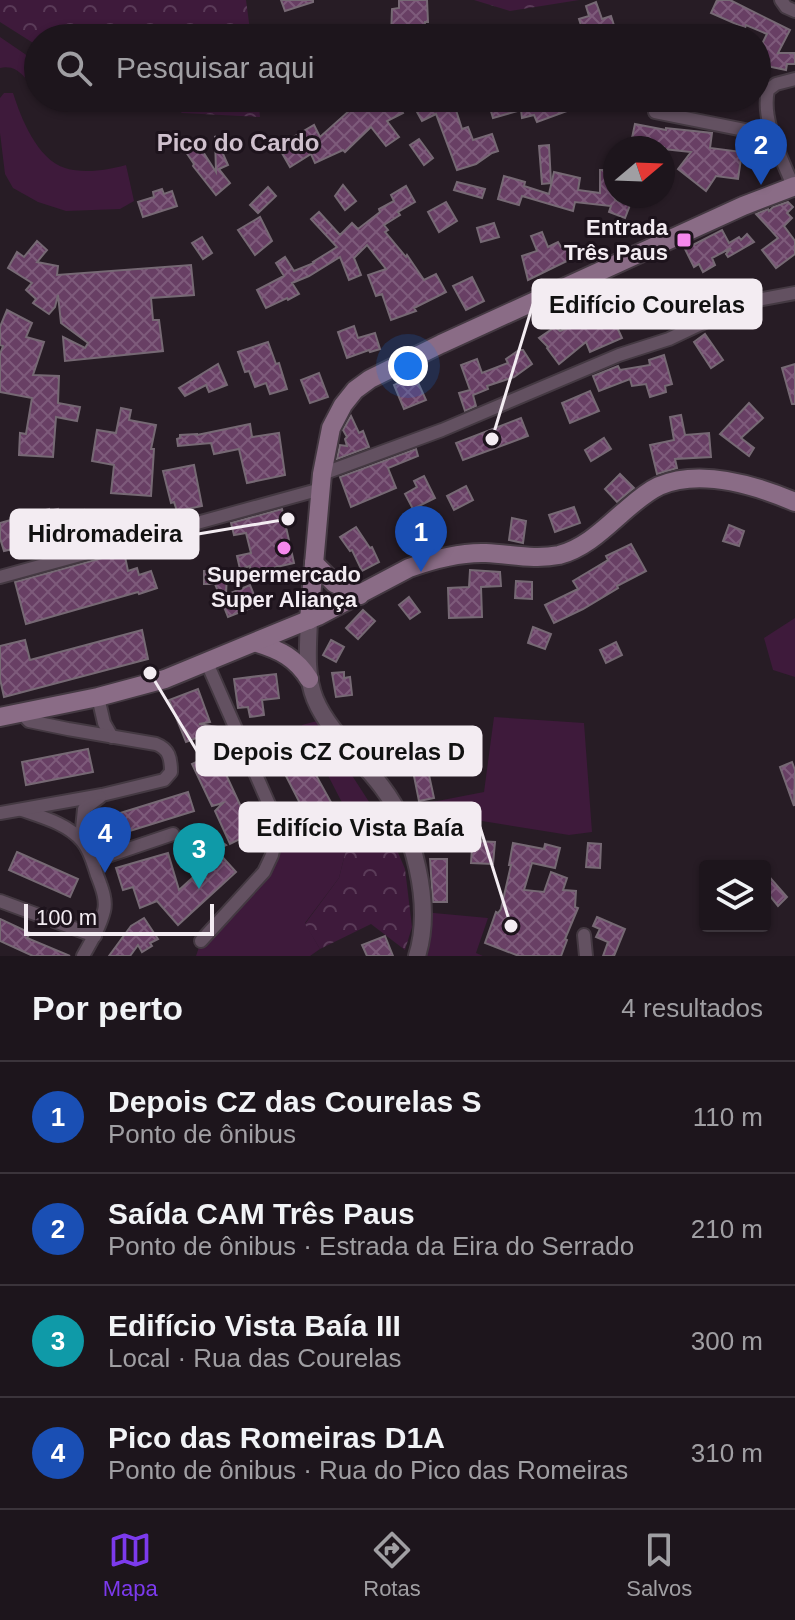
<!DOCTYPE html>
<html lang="pt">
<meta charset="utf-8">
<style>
:root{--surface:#1d151c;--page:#251e25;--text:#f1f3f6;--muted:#a09fa3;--line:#3b343b;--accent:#7c3aed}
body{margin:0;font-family:Helvetica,sans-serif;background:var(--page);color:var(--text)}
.controls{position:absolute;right:24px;bottom:24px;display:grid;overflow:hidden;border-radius:8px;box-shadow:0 2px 6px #0004}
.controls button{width:72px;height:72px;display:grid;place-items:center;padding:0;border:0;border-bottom:2px solid var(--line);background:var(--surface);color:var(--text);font:40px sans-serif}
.compass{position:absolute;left:603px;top:136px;width:72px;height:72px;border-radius:50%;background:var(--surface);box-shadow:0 2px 6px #0004;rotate:71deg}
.scale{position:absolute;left:24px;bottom:20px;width:190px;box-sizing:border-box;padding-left:8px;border:4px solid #f3ecf2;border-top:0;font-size:22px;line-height:28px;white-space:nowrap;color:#f3ecf2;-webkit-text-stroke:6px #1d131c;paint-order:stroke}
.you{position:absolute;left:408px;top:366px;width:28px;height:28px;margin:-20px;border:6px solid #fff;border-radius:50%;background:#1a73e8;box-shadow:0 0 0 12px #1a73e833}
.badge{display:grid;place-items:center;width:52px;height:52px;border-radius:50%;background:var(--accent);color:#fff;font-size:26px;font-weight:700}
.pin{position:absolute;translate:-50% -66px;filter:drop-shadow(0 2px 4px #0008)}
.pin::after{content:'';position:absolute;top:42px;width:28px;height:24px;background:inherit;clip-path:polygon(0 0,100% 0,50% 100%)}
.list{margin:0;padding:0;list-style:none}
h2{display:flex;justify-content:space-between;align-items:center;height:104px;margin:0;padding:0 32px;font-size:34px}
h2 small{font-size:26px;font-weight:400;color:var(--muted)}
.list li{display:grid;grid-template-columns:52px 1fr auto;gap:24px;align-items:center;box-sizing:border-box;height:112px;padding:0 32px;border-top:2px solid var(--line)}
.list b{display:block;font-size:30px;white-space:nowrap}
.list p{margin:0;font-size:26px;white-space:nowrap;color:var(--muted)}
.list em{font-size:26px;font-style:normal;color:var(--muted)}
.icon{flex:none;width:44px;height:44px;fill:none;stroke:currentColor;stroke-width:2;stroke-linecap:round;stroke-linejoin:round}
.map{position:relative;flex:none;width:795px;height:956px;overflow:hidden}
.search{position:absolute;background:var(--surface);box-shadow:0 2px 6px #0004;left:24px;right:24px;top:24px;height:88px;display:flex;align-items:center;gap:20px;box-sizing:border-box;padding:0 28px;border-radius:44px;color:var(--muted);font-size:30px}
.sheet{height:552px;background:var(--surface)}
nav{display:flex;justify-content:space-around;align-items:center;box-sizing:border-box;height:112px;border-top:2px solid var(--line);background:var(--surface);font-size:22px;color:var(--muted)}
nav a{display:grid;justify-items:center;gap:4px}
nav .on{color:var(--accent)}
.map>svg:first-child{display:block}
.grass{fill:#3e1a3b}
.forest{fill:url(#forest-crowns)}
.building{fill:url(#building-cross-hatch);stroke:#766974;stroke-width:2}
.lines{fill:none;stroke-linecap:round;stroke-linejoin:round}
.minor-casing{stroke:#443942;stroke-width:16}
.tertiary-casing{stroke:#443942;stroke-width:20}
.secondary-casing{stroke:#443942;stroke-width:22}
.minor{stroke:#635161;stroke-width:12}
.tertiary{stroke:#635161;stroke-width:16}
.secondary{stroke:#8a6c86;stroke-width:18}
.poi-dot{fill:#f688ed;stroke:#1d131c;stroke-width:3}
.labels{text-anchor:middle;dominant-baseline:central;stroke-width:6;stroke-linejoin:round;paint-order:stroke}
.poi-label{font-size:22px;font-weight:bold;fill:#f3ecf2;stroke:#1d131c;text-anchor:end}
.neighbourhood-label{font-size:24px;font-weight:bold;fill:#cfc0cd;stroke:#1d131c}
.leader{fill:none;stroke:#f3ecf2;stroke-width:3}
.callout-dot{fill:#f3ecf2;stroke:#1d131c;stroke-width:3}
.callout{fill:#f3ecf2;stroke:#f3ecf2;stroke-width:3}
.callout-label{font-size:24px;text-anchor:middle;font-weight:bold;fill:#111}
</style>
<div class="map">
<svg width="795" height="956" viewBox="0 0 795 956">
<defs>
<pattern id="forest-crowns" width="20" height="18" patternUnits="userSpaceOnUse" patternTransform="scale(2)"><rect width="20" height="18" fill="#3e1a3b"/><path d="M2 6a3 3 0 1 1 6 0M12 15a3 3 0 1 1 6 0" fill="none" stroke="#5a3b58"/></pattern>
<pattern id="building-cross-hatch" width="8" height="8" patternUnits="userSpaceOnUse" patternTransform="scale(2)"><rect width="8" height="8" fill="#683f64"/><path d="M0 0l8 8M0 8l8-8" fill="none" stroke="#7e5b7b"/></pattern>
</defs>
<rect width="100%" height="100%" fill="#271c25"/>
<g class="grass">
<path d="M 0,37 L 38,63 L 38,92 C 25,80 19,64 0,68 Z"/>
<path d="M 4,93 L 13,93 C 21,118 37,159 65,168 C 84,174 108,170 126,165 L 134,201 L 120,209 L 66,211 L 38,202 L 13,188 L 5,174 L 0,133 L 0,98 Z"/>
<polygon points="795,618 795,677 773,670 764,638"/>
<polygon points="494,717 584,723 592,832 569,835 482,821 411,845 396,809 484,792"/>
<polygon points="317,721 391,836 349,838 339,878 305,923 320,949 310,956 196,956 201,941 272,855 271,809 352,822 302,725"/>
<polygon points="423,912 488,918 476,953 483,956 417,956"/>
</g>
<g class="forest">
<polygon points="0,0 246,0 251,38 38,38 38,46 0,22"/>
<polygon points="474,0 579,0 510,11"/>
<polygon points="163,98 258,98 260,117 182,113"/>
<polygon points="391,836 405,869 412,927 405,950 371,924 320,949 305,924 339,878 349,838"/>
</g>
<g class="building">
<polygon points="281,0 313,0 313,2 285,11"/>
<polygon points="399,0 427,0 428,22 425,22 424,38 391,38 392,9 399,8"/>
<polygon points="717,0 730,0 790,30 778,53 795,53 795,64 787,64 786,70 757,64 757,50 759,50 767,34 746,25 745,28 711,13"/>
<polygon points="596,2 602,19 611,16 618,38 600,38 598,30 584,35 579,19 589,16 586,6"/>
<polygon points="344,98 395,98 403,113 387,121 399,137 386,146 371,127 345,152 343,150 315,163 311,154 290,167 278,146 314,125 320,137 349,111"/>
<polygon points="450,98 475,98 475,101 455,107 462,129 468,127 473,140 492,134 498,151 492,153 476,164 457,170 436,114 422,121 417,112"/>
<polygon points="487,98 566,98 570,110 537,122 534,115 522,118 521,110 493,118"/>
<polygon points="635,124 666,130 666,128 712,133 710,148 742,152 738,179 716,176 706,191 678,169 691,152 664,149 664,147 632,138"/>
<polygon points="215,136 228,165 219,169 230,183 216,195 193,166 194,164 184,149 196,141 216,172"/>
<polygon points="419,139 433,158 424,165 410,145"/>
<polygon points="549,145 551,183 542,184 539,146"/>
<polygon points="600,170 615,170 615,200 630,205 625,218 609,212 611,206 575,202 573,211 522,196 519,205 498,199 504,176 525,182 524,186 549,194 554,172 580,178 578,190 600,193"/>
<polygon points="457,182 485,189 482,198 454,190"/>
<polygon points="343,185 356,201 345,210 335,196"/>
<polygon points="406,186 415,202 398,212 400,215 384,225 388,230 385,232 406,257 407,255 424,280 436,274 446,292 414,308 416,311 391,320 382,294 376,296 368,275 386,269 367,245 354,258 361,275 349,280 340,257 309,276 292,283 299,294 288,300 287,298 266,308 257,290 284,276 276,263 285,257 294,271 314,263 313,262 337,247 311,219 319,212 340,235 352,223 358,229 380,212 379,209 394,201 391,195"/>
<polygon points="268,187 276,196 258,213 250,205"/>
<polygon points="162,189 164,194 172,191 177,206 143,217 138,202 154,197 153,192"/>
<polygon points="446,202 457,221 439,232 428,212"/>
<polygon points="788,202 793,207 787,213 792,218 784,226 795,241 795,254 776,268 762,250 778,238 756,214 768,209 769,211 773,207"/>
<polygon points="260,217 272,241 255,255 238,230"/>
<polygon points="494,223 499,237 481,242 477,228"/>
<polygon points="722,230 729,243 739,237 741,240 747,234 754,242 728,257 726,254 731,248 712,258 715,265 703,272 699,264 694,267 685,249"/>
<polygon points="542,232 548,247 558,242 561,247 570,243 577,256 528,280 522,256 537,251 531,236"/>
<polygon points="202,237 212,253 203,259 192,243"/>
<polygon points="37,241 47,250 37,262 58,266 57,275 191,265 194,295 151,298 153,320 159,320 163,351 65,361 63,337 85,348 88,343 61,323 58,295 55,307 49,314 33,303 36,299 26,290 32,283 8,268 17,252 24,257"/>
<polygon points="472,277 484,301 466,310 453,286"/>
<polygon points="606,289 616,309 610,312 622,338 590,352 586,342 559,364 547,348 548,347 539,338 555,327 560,331 588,319 579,304"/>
<polygon points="7,310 32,323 26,337 44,342 33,375 59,376 58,403 80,407 77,421 56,417 53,457 19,455 20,433 26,434 32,398 0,392 0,354 3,346 0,345 0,327"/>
<polygon points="354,326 358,338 375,333 380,349 370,352 369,350 347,358 338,332"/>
<polygon points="705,334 723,360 711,368 694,342"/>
<polygon points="268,342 276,364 279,363 287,389 270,394 266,383 255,387 249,371 245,372 238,352"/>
<polygon points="519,350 523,350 532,364 514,377 487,386 488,389 473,395 476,406 465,411 459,393 470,390 461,365 477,359 482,373 508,363 506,359"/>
<polygon points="664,355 672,384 665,386 666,392 650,397 646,384 632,386 630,379 599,391 593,376 618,366 620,370 650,365 649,360"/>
<polygon points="218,364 227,385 209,392 206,385 185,396 179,388"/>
<polygon points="795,364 795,404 792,404 782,368"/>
<polygon points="319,373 328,397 310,403 301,380"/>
<polygon points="415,376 426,400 404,409 394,385"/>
<polygon points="590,391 599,411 570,423 562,403"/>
<polygon points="749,403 763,418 741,438 754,448 749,456 720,434"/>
<polygon points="121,408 131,410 129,420 156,425 151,449 154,449 151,496 111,493 114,465 92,461 97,430 116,433"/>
<polygon points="681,415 685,435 709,433 711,457 675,459 677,468 657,474 650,445 674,440 670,417"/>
<polygon points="351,416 359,433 363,431 369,447 337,459 340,445 347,446 345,439 347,437 343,430"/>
<polygon points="521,418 528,436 463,460 456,443"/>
<polygon points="250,424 252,437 279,433 285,475 247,483 239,449 214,454 211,443 178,446 177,439 180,438 180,435 197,434 197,435"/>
<polygon points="604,438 611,449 591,461 585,450"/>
<polygon points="416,449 418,456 388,468 396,488 351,507 340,477"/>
<polygon points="194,465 202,506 177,511 174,502 171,503 163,471"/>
<polygon points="620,474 634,488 617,502 605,489"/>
<polygon points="424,476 435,498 413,509 405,494 417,487 414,481"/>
<polygon points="466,486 473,500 454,510 447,496"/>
<polygon points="574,507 580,523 555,532 549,515"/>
<polygon points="49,509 49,511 58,509 60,517 84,510 87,522 97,519 99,529 4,551 0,538 0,523"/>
<polygon points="282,509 294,563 251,573 250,566 240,569 237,556 251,553 246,533 234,535 231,523"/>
<polygon points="512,518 526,521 523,543 509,540"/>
<polygon points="729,525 744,531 739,546 723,541"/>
<polygon points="356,527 370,548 372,547 379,562 362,571 352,550 350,551 340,537"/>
<polygon points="631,544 646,571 617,586 618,588 583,609 554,623 545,605 578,589 573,581 608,560 606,556"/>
<polygon points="124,552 128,571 137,568 139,575 151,571 157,588 139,594 138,592 26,624 15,582"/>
<polygon points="470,570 500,572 501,586 481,587 482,617 449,618 448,588 469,587"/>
<polygon points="204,571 227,572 226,595 250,585 258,605 228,617 215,584 204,584"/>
<polygon points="516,581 532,582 532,599 515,598"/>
<polygon points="409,597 420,612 410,619 399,605"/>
<polygon points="363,610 375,621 358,639 346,628"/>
<polygon points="533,627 551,634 545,649 528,643"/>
<polygon points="142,630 148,659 4,697 0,679 0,646 25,640 30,660"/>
<polygon points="331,640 344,647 336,662 323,655"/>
<polygon points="616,642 622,655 606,663 600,650"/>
<polygon points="344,672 344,678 350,677 352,695 336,697 332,673"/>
<polygon points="276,674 279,698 262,700 264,715 250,717 248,707 238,708 234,679"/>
<polygon points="198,689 210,722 199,724 223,728 186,742 169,700"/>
<polygon points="265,735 297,741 337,813 306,815"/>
<polygon points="400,738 404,748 437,739 444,772 429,775 434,798 419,801 411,761 389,769 380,745"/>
<polygon points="88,749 93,772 26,785 22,762"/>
<polygon points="216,753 249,824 244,826 248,835 230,844 215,811 223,803 212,806 192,764"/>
<polygon points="792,762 795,770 794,806 780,767"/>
<polygon points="188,792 194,811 107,838 101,819"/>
<polygon points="200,826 226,845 216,850 236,872 178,925 157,901 140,908 133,887 123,890 116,868 168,853 179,890 201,870 175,851"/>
<polygon points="453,840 495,842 493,864 471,863 472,849 454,851"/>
<polygon points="513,843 544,849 545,844 560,848 555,868 532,863 524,890 544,892 551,872 567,878 563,890 576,891 575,907 578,908 565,939 567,940 561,956 519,956 485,943 496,912 498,913 501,909 511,865 509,865"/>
<polygon points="588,843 601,844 600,868 586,867"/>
<polygon points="17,852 78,879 70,897 9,870"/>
<polygon points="430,859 447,859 447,902 433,902"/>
<polygon points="765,872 787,897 778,906 765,890"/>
<polygon points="597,917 625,929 614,956 603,956 608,942 596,937 600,929 593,926"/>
<polygon points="144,918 158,939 150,943 152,946 142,952 138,945 130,956 109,956 131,926"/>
<polygon points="0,919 30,933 27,938 70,956 33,956 0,941"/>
<polygon points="385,936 393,956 367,956 362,945"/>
</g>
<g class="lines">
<defs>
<g id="minor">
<polyline points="781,0 786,7 795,11"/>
<polyline points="655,112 774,136"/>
<path d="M 793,186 C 782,158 761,121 768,90 L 776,84 L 795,79"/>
<polyline points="322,474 442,430 619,355 669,339 747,302 795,293"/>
<polyline points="0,577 321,489"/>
<polyline points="98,697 104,723 112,737"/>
<path d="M 22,810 C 42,817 68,824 82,841 C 90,850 93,863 97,875 C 101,886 107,899 104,911 C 100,927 91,942 83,956"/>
<path d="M 0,813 L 102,795 L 164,780 L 171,772 C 171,758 169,749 156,744 L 68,729 L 29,721 L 27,719 L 24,712"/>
<polyline points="81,839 84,809 100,797"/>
<polyline points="93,861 173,834"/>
<polyline points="0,901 95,936"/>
<polyline points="584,935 586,956"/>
<polyline points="201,941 264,872 272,855 276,837 271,809 207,663"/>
</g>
<path id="tertiary" d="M 309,620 C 308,647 305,674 315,699 C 328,731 361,759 382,787 C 414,829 433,905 417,956"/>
<g id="secondary">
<polyline points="314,563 334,583 360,595"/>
<polyline points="309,620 322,474 331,428 343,405 355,390 370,379 441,344 743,206 795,186"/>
<path d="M 257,643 C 280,650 296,658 309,679"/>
<path d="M 0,717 L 98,697 L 165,679 L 318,616 L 409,568 C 434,559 460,552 486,553 C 511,554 534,560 559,555 C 583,549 602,531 620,515 C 632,505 644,493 659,486 C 701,468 755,485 795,502"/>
</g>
</defs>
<use href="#minor" class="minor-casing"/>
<use href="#tertiary" class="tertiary-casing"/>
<use href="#secondary" class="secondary-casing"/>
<use href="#minor" class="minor"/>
<use href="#tertiary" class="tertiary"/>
<use href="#secondary" class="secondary"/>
</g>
<g class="poi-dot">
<rect x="676" y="232" width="16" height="16" rx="4"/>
<circle cx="284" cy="548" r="8"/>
</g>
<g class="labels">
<g class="poi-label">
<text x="668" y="227">Entrada<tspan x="668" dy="25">Três Paus</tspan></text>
<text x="284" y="574" text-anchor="middle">Supermercado<tspan x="284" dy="25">Super Aliança</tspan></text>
</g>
<g class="neighbourhood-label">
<text x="238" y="142">Pico do Cardo</text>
</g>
</g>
<path class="leader" d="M492 439L533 304M288 519L198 534M150 673L197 751M511 926L480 827"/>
<g class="callout-dot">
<circle cx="492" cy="439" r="8"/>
<circle cx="288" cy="519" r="8"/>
<circle cx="150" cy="673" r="8"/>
<circle cx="511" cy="926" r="8"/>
</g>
<g class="callout">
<rect x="533" y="280" width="228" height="48" rx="8"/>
<rect x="11" y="510" width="187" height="48" rx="8"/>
<rect x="197" y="727" width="284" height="48" rx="8"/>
<rect x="240" y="803" width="240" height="48" rx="8"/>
</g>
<g class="callout-label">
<text x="647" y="313">Edifício Courelas</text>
<text x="105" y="542">Hidromadeira</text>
<text x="339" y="760">Depois CZ Courelas D</text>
<text x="360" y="836">Edifício Vista Baía</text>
</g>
</svg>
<div class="controls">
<button><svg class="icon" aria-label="layers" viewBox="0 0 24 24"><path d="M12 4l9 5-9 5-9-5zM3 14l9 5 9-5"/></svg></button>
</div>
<svg class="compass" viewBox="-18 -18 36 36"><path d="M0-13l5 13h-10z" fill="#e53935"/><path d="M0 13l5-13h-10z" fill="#a09fa3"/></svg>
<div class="scale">100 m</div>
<div class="you"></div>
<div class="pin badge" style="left:421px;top:572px;background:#1a4fb4">1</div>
<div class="pin badge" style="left:761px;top:185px;background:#1a4fb4">2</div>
<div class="pin badge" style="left:199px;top:889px;background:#0f9aa8">3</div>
<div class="pin badge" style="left:105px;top:873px;background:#1a4fb4">4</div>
<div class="search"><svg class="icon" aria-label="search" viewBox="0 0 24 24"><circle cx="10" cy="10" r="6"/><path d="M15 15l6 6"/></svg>Pesquisar aqui</div>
</div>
<section class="sheet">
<h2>Por perto<small>4 resultados</small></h2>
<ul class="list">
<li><span class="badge" style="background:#1a4fb4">1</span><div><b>Depois CZ das Courelas S</b><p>Ponto de ônibus</p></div><em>110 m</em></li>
<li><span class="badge" style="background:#1a4fb4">2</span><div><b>Saída CAM Três Paus</b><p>Ponto de ônibus · Estrada da Eira do Serrado</p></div><em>210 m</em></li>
<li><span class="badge" style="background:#0f9aa8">3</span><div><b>Edifício Vista Baía III</b><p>Local · Rua das Courelas</p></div><em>300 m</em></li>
<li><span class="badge" style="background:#1a4fb4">4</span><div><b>Pico das Romeiras D1A</b><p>Ponto de ônibus · Rua do Pico das Romeiras</p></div><em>310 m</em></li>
</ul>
</section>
<nav>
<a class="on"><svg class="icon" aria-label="map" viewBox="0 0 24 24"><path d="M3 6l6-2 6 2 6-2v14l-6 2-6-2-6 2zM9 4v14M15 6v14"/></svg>Mapa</a>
<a><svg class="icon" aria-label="directions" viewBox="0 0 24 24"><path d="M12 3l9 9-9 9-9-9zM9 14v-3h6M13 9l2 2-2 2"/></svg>Rotas</a>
<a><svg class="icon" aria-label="saved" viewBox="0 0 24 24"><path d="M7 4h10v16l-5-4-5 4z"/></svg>Salvos</a>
</nav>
